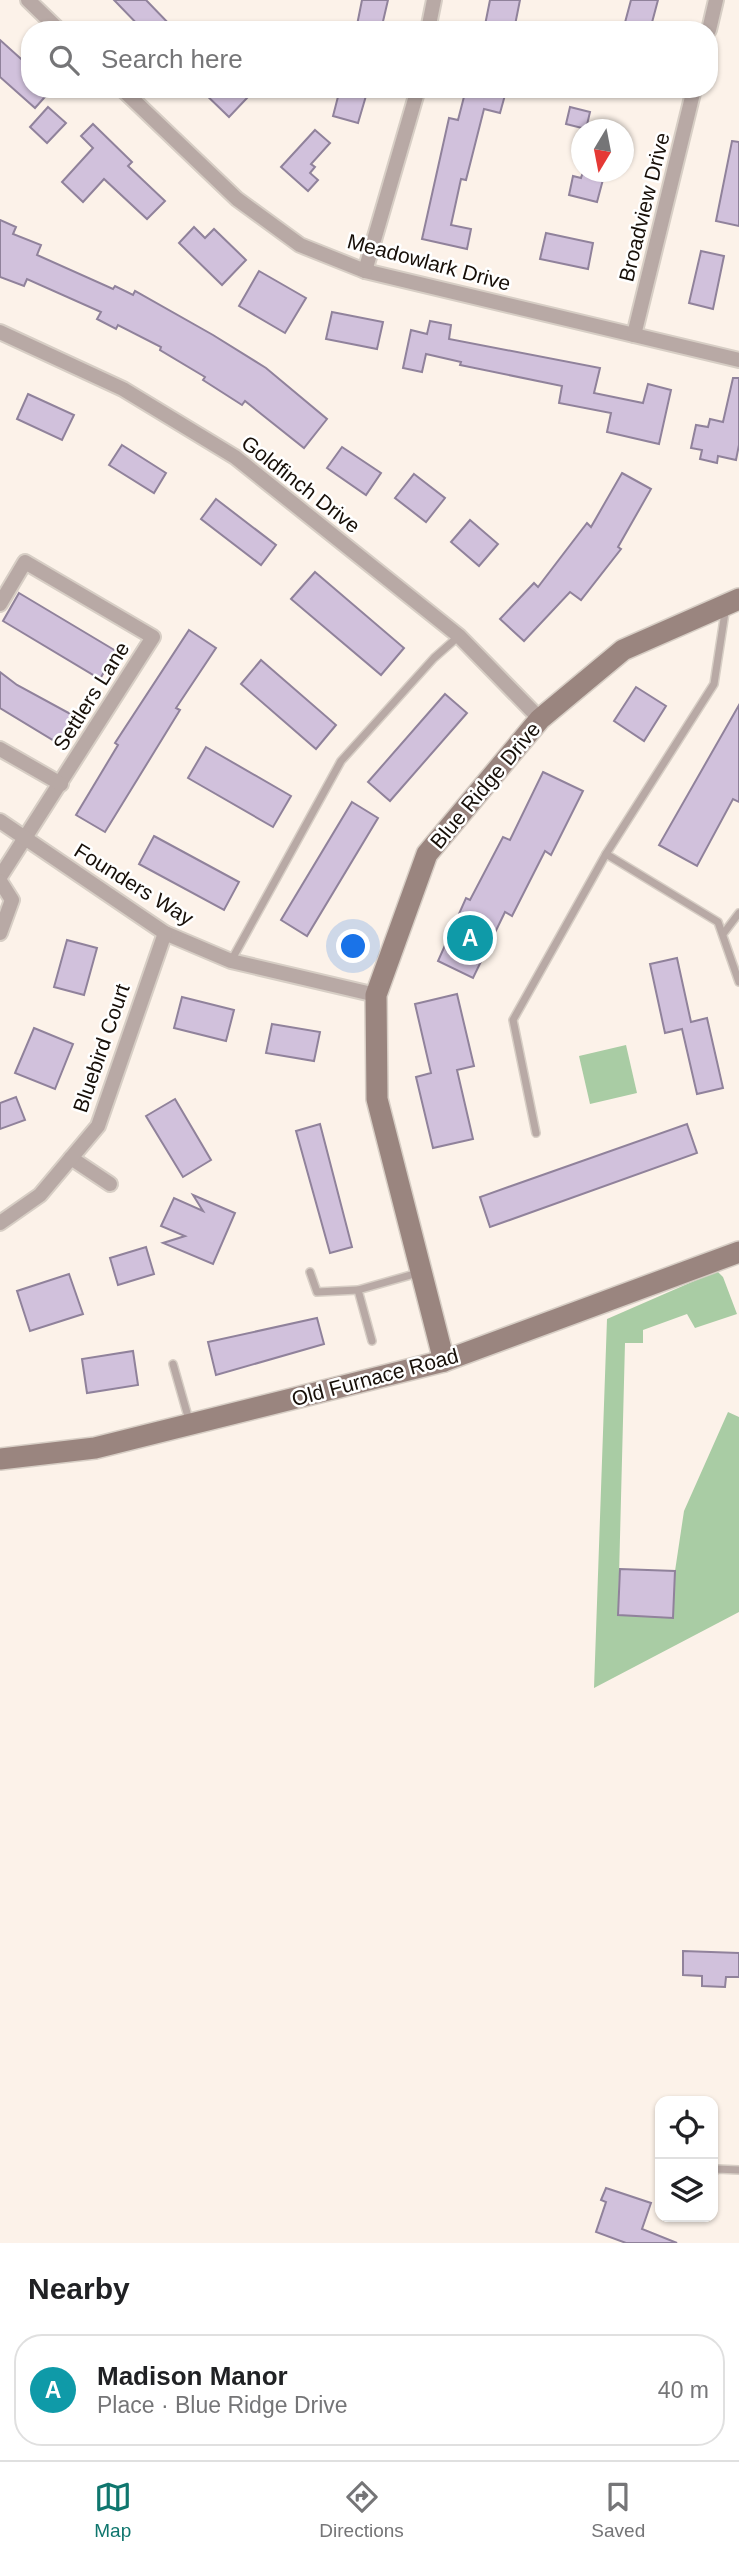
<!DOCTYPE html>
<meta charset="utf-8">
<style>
:root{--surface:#fff;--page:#f6f6f6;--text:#202124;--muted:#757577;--line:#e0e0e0;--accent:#0f766e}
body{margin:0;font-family:Helvetica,sans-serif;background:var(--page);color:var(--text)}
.controls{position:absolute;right:21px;bottom:21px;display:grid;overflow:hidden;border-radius:14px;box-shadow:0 2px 5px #0004}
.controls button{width:63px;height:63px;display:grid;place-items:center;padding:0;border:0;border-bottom:2px solid var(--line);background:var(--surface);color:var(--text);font:35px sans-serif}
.compass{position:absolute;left:571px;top:119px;width:63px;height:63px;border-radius:50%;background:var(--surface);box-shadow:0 2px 5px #0004;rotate:190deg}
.you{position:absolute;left:354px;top:947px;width:24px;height:24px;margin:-18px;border:5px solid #fff;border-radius:50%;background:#1a73e8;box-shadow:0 0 0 10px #1a73e833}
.badge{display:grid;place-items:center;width:46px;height:46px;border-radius:50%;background:var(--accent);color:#fff;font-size:23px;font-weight:700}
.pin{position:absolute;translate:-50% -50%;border:4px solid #fff;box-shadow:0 2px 7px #0006}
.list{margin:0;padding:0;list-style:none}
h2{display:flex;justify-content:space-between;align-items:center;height:91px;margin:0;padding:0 28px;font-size:30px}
h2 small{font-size:23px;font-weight:400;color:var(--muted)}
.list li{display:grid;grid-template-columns:46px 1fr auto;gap:21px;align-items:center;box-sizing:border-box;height:112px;margin:0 14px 14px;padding:0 14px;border:2px solid var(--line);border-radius:28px}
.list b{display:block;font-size:26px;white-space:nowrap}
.list p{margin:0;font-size:23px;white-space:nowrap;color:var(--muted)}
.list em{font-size:23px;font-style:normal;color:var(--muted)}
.icon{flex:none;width:38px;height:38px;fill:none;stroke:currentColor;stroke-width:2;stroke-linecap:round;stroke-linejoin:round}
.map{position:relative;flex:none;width:739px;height:2243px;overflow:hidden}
.search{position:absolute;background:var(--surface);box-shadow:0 2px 5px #0004;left:21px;right:21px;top:21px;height:77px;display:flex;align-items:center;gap:18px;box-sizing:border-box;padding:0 24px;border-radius:28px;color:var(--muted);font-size:26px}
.sheet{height:217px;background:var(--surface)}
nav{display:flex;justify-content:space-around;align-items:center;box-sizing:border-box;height:98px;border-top:2px solid var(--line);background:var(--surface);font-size:19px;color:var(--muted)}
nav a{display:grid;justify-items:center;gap:4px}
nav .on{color:var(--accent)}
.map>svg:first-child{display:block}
.green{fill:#a9cca4}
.building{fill:#d1c1dc;stroke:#90829b;stroke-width:2}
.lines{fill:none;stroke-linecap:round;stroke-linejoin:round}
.lane-casing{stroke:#d7cec5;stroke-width:10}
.street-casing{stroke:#d7cec5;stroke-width:18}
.secondary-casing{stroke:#d7cec5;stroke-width:24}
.lane{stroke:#b8a9a5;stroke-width:7}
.street{stroke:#b8a9a5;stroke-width:14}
.secondary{stroke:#9a857f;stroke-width:21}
.labels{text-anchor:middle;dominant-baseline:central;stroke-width:5;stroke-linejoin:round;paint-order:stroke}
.street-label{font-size:21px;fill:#170f08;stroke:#fff}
</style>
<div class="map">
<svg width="739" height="2243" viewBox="0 0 739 2243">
<rect width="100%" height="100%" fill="#fcf2e9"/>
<g class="green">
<polygon points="626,1045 637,1093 590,1104 579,1056"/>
<polygon points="717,1271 723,1277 737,1314 695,1328 687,1314 643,1330 643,1343 625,1343 618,1615 673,1618 675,1571 684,1511 728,1412 739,1417 739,1612 594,1688 607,1319"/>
</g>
<g class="building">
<polygon points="114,0 146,0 175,30 143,30"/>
<polygon points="362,0 388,0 381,30 356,30"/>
<polygon points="490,0 520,0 514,30 484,30"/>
<polygon points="631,0 658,0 650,30 623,30"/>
<polygon points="0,40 30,67 30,89 52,89 35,108 0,77"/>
<polygon points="200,89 238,89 247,98 229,117"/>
<polygon points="340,89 368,89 358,123 333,116"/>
<polygon points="466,89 494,89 494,93 505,95 500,113 484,109 466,180 461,179 451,225 471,229 467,249 422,239 449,118 458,120"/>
<polygon points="48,107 66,123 47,143 30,127"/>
<polygon points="570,107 590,112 586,129 566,124"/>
<polygon points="93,124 132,162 128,166 165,201 147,219 104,179 83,202 62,182 93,148 81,136"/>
<polygon points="315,130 330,143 311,164 315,167 310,173 318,180 308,191 281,167"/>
<polygon points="732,141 739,142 739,226 716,221"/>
<polygon points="583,172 605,172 597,202 569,195 573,176 581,178"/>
<polygon points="0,220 16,227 13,234 41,245 37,255 113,289 115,286 133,295 135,291 213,335 266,368 327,419 304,448 245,401 242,405 203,380 205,377 160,350 161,347 118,325 116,329 97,319 101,312 27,279 24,286 0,277"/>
<polygon points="194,227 205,238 214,229 246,260 222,285 179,243"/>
<polygon points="546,233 593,243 588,269 540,259"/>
<polygon points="701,251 724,256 713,309 689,303"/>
<polygon points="259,271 306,298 285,333 239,306"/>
<polygon points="332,312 383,322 377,349 326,339"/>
<polygon points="430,321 451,325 449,339 600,368 594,393 643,403 648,384 671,390 659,444 607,432 611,413 559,403 562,386 460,365 461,362 426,354 422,372 403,368 411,330 427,334"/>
<polygon points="733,378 739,378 739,445 736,460 718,456 717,463 700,459 702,450 691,448 696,425 708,427 710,419 723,422"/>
<polygon points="28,394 74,415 62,440 17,419"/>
<polygon points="122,445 166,473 154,493 109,465"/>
<polygon points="342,447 381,473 366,495 327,468"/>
<polygon points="622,473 651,489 618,547 621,549 581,600 570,592 524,641 500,619 534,583 538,587 587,523 591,527"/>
<polygon points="414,474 445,498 426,522 395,498"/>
<polygon points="216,499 276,545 261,565 201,519"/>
<polygon points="470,520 498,544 479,566 451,542"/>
<polygon points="315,572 404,648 381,675 291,599"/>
<polygon points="19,593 116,651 100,679 3,621"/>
<polygon points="189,630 216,648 176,708 180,710 105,832 76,815 118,745 115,743"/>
<polygon points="261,660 336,725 316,749 241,684"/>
<polygon points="0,672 17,685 76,717 61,745 0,708"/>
<polygon points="636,687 666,706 644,741 614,721"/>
<polygon points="445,694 467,713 390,801 368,782"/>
<polygon points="739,705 739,802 733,799 697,866 659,845"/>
<polygon points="206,747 291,796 273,827 188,778"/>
<polygon points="543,772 583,791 551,855 545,851 512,916 505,912 473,978 438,961 466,898 470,900 503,837 510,840"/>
<polygon points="352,802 378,818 307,936 281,920"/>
<polygon points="154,836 239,882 224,910 139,864"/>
<polygon points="67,940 97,948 84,995 54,987"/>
<polygon points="677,958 691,1022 707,1018 723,1088 697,1094 682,1029 665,1033 650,964"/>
<polygon points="457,994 474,1066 457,1070 473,1139 433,1148 416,1077 431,1073 415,1004"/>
<polygon points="182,997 234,1010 226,1041 174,1028"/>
<polygon points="272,1024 320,1032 314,1061 266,1053"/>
<polygon points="34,1028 73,1044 55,1089 15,1073"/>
<polygon points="16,1097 25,1120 0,1129 0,1103"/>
<polygon points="175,1099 211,1160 183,1177 146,1116"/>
<polygon points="320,1124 352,1247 330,1253 296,1131"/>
<polygon points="687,1124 697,1153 490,1227 480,1197"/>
<polygon points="193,1195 235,1213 213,1264 163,1243 185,1236 161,1226 174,1198 203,1211"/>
<polygon points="146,1247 154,1274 118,1285 110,1258"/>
<polygon points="69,1274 83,1314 30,1331 17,1291"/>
<polygon points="317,1318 324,1344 216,1375 208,1342"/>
<polygon points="133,1351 138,1385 87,1393 82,1359"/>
<polygon points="620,1569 675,1571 673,1618 618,1615"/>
<polygon points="683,1951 739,1953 739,1977 726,1977 725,1987 702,1986 702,1976 683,1975"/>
<polygon points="606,2188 651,2203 642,2229 677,2243 626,2243 596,2232 606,2202 601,2200"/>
</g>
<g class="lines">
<defs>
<g id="lane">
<polyline points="606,854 718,922 739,982"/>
<polyline points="723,934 739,913"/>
<polyline points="231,961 341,761 434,658 459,636"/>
<polyline points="536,1133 513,1020 606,854 714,684 726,606"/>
<polyline points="310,1272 317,1292 358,1290"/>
<polyline points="372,1341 358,1290 418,1273"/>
<polyline points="173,1364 189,1420"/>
<polyline points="713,2173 717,2169 739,2170"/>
</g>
<g id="street">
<polyline points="28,0 59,30"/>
<polyline points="428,30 434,0"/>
<polyline points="709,30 716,0"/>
<polyline points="122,89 237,199 300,245 365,271 739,360"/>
<polyline points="365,271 418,89"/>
<polyline points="0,332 123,389 235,457 459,636 540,719"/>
<polyline points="634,335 694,89"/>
<polyline points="0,604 25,562 153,637 0,877"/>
<polyline points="0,749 61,784"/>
<polyline points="0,821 165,933 231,961 376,995"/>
<polyline points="0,881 12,900 0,933"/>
<polyline points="71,1158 110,1184"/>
<polyline points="0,1223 40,1195 98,1126 165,933"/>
</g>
<g id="secondary">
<polyline points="444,1361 377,1099 376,995 427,854 540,719 623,650 739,599"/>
<polyline points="0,1459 95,1448 444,1361 739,1252"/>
</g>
</defs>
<use href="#lane" class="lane-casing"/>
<use href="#street" class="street-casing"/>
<use href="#secondary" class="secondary-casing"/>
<use href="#lane" class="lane"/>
<use href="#street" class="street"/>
<use href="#secondary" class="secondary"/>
</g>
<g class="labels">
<g class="street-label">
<text transform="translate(644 207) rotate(-76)">Broadview Drive</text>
<text transform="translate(429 262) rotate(15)">Meadowlark Drive</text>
<text transform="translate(301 484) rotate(38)">Goldfinch Drive</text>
<text transform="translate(91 696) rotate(-58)">Settlers Lane</text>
<text transform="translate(485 785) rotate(-50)">Blue Ridge Drive</text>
<text transform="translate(134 884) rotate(32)">Founders Way</text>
<text transform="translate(101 1048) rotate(-71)">Bluebird Court</text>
<text transform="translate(375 1377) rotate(-15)">Old Furnace Road</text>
</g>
</g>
</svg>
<div class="controls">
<button><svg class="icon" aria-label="locate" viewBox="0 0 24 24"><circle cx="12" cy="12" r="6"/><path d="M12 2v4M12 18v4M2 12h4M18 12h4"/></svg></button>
<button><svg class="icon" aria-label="layers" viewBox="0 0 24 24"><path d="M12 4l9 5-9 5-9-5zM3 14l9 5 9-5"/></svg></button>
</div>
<svg class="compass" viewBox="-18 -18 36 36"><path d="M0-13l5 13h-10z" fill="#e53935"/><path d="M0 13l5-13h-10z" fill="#757577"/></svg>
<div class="you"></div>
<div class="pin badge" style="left:470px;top:938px;background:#0f9aa8">A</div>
<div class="search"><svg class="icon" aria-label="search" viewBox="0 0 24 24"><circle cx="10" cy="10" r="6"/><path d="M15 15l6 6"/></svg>Search here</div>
</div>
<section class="sheet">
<h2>Nearby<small></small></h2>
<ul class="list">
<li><span class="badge" style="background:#0f9aa8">A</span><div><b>Madison Manor</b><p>Place · Blue Ridge Drive</p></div><em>40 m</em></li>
</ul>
</section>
<nav>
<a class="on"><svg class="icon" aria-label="map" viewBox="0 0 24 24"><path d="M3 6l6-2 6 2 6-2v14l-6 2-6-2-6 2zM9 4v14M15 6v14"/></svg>Map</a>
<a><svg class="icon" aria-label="directions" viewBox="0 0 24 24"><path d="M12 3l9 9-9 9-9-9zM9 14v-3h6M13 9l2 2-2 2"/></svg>Directions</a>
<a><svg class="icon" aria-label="saved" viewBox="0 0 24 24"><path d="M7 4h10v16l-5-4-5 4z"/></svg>Saved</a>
</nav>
